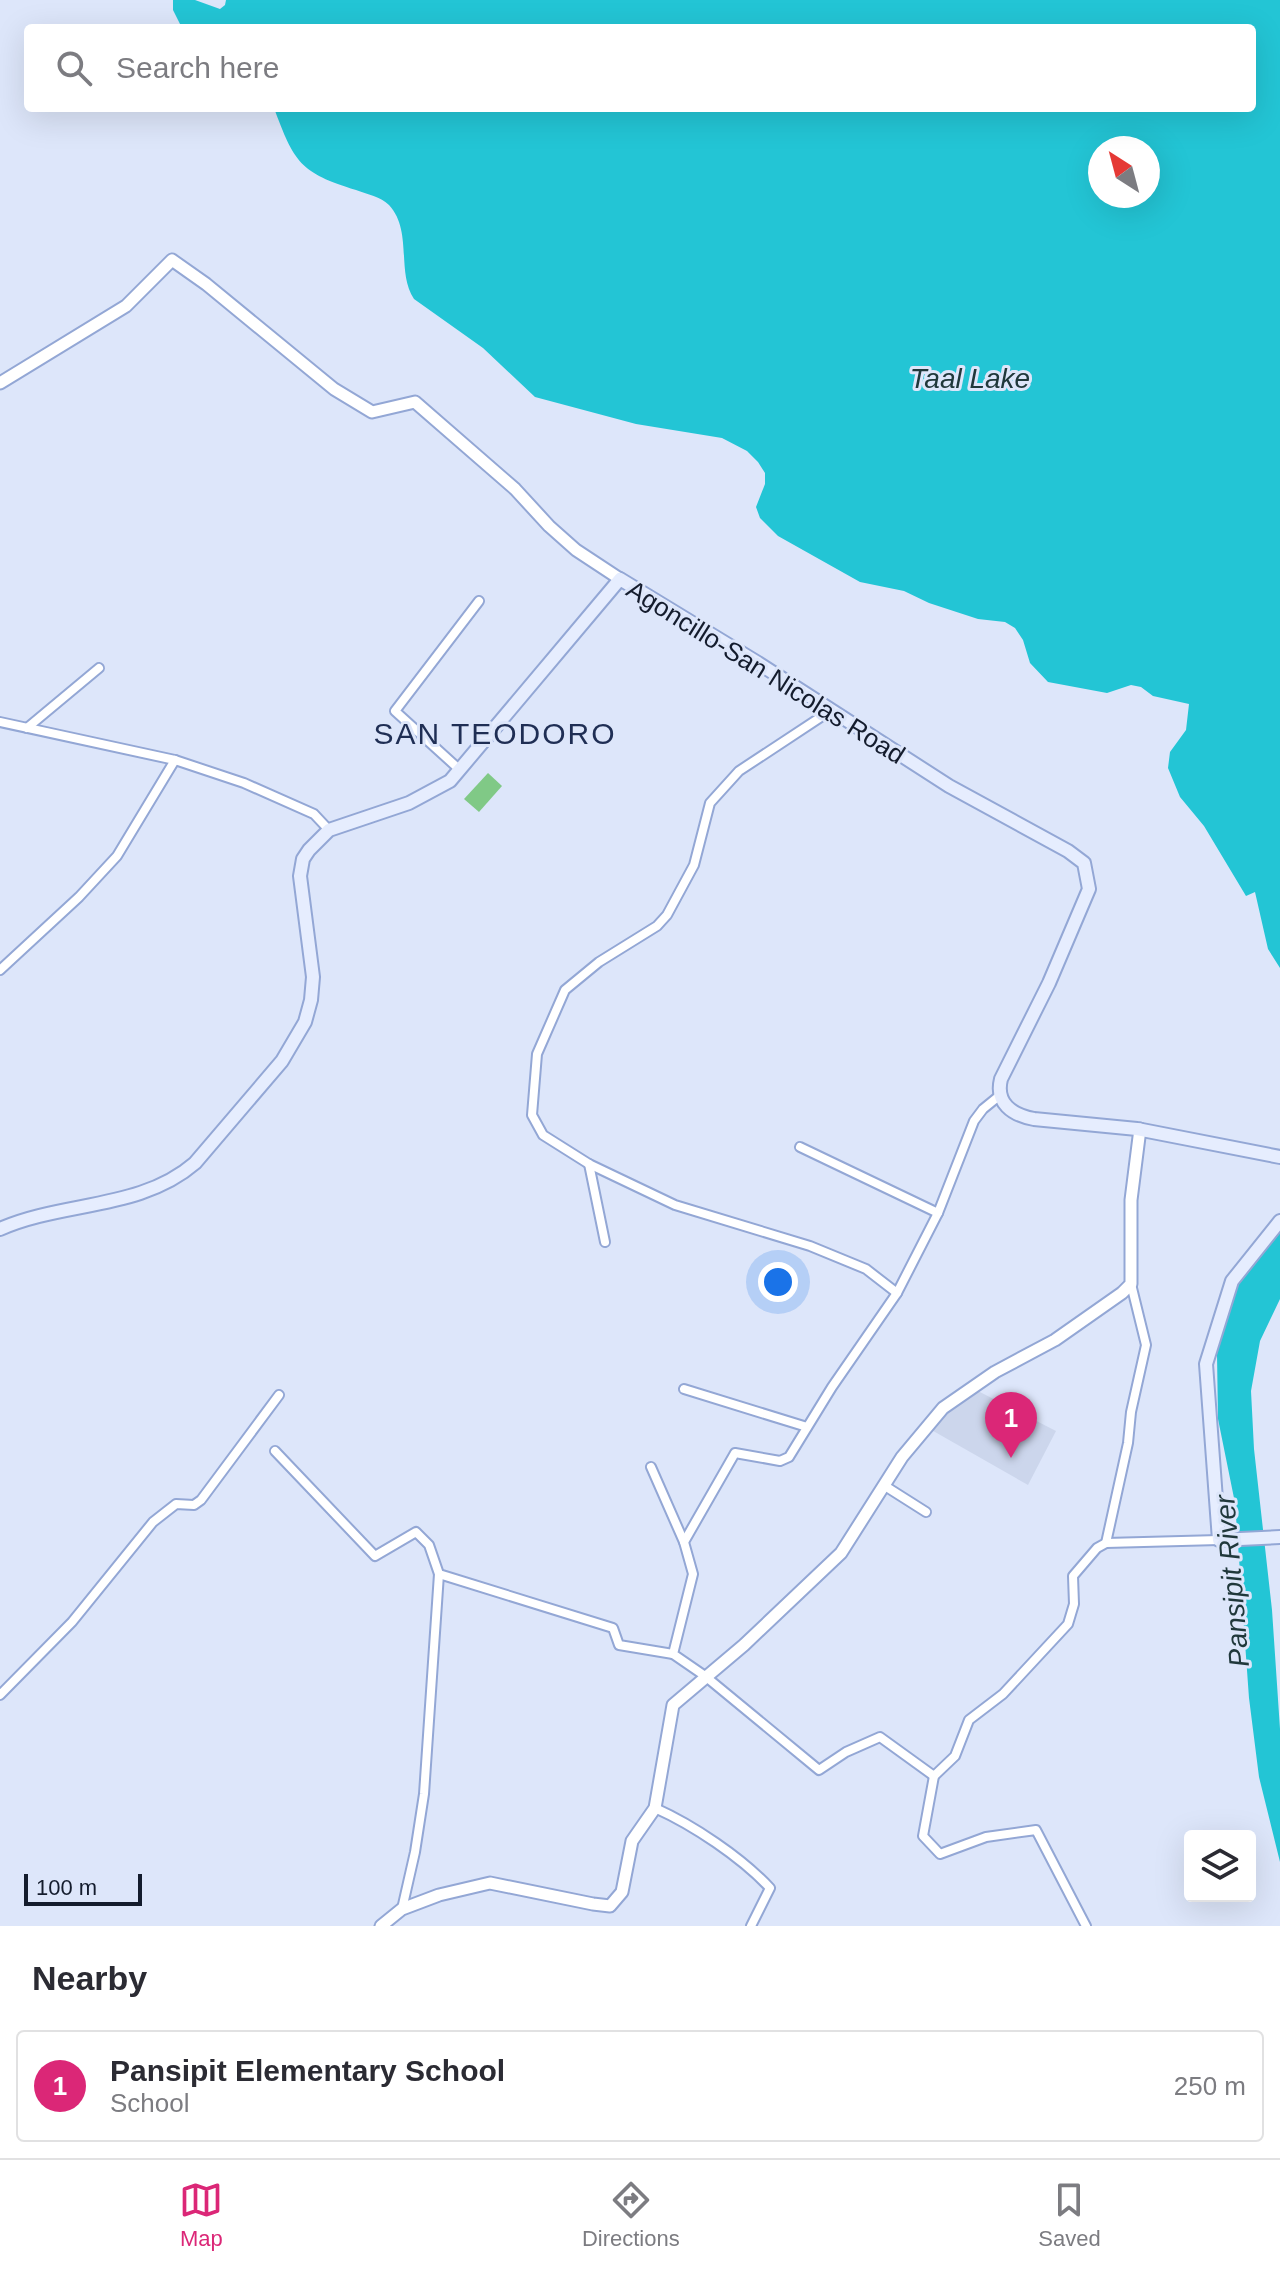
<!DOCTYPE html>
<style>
:root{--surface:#fff;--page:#f2f2f3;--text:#2b2b33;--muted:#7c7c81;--line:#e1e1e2;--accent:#db2777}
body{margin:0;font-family:Helvetica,sans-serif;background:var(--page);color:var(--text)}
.controls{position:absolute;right:24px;bottom:24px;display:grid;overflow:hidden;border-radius:8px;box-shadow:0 8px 32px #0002}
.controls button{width:72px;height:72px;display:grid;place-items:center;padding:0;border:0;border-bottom:2px solid var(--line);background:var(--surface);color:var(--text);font:40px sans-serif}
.compass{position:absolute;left:1088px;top:136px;width:72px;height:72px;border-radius:50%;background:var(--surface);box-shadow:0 8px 32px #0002;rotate:324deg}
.scale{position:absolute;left:24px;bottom:20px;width:118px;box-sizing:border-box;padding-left:8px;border:4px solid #141c2d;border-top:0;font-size:22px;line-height:28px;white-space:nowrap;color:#141c2d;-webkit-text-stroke:6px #dde6fa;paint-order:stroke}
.you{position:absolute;left:778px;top:1282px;width:28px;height:28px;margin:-20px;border:6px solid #fff;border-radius:50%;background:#1a73e8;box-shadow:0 0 0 12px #1a73e833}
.badge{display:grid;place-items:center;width:52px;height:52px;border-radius:50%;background:var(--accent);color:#fff;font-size:26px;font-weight:700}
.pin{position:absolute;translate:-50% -66px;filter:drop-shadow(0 2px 4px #0008)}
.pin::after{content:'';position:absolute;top:42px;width:28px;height:24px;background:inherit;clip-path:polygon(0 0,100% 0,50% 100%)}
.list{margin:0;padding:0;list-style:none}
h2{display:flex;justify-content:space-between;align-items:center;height:104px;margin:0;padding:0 32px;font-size:34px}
h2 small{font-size:26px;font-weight:400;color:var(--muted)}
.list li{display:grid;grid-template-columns:52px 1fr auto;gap:24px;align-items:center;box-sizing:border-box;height:112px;margin:0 16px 16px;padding:0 16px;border:2px solid var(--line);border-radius:8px}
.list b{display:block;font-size:30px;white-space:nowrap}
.list p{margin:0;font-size:26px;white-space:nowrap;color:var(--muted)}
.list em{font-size:26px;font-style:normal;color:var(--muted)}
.icon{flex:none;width:44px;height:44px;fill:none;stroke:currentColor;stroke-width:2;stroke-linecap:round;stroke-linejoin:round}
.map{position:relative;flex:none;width:1280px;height:1926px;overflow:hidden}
.search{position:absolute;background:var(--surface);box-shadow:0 8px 32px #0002;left:24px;right:24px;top:24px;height:88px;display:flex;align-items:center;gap:20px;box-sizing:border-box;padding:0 28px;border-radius:8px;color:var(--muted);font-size:30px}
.sheet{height:232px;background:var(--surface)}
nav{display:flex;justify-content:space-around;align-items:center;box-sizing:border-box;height:112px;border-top:2px solid var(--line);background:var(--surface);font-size:22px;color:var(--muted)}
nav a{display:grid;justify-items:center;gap:4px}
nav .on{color:var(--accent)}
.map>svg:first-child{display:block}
.built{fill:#ccd6ec}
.green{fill:#80c986}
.water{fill:#23c5d5;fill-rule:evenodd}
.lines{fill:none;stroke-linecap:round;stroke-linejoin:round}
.minor-casing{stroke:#93a7d5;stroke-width:12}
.tertiary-casing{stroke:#93a7d5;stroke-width:15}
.secondary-casing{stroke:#93a7d5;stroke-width:16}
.minor{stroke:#fff;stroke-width:8}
.tertiary{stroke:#fff;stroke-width:11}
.secondary{stroke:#e6edfe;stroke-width:12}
.labels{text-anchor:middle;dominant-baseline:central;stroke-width:6;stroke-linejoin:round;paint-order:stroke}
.street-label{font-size:26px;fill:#141c2d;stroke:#dde6fa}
.water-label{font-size:28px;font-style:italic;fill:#20383b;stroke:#dde6fa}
.quarter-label{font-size:30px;letter-spacing:2px;fill:#1f2e54;stroke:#dde6fa}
</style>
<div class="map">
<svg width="1280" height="1926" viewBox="0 0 1280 1926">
<rect width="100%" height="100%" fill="#dde6fa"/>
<polygon class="built" points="974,1389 1056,1431 1028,1485 928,1428"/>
<polygon class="green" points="488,773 502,786 479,812 464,799"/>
<g class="water">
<path d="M 173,0 L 195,0 L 220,9 L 225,5 L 226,0 L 1280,0 L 1280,968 L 1268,949 L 1255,892 L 1246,896 L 1204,826 L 1180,797 L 1168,768 L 1170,752 L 1186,730 L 1189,704 L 1153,696 L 1141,687 L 1131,685 L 1107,693 L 1048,682 L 1030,663 L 1023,640 L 1015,628 L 1005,622 L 978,619 L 929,603 L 904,591 L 860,582 L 778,536 L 760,518 L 756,507 L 765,484 L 765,473 L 758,462 L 747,451 L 722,438 L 636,424 L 535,397 L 483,348 L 414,299 C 396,272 413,231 389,205 C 381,197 367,194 356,190 C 300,173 294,162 274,108 L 1252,108 L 1252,28 L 182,28 L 173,10 ZM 1100,148 L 1148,148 L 1148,196 L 1100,196 Z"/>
<polygon points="1280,1223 1280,1299 1260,1341 1251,1391 1254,1449 1272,1610 1280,1729 1280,1862 1259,1777 1249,1698 1235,1503 1218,1419 1217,1354 1221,1306"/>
</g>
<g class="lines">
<defs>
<g id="minor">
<polyline points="830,711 739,771 710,803 694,865 667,915 657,926 599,962 565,990 537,1054 532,1115 543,1135 589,1164 675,1205 810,1246 866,1269 897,1293"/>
<polyline points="0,722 175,760 244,783 314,814 329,830"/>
<polyline points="27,728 99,668"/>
<polyline points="460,770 395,711 479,601"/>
<polyline points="0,970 79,897 117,856 175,760"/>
<polyline points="999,1096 983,1109 974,1121 938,1213 897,1293 832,1387 789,1457 780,1461 735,1453 684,1542 693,1574 673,1654 705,1676 819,1770 846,1752 880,1737 934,1776 955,1756 969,1720 1003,1694 1068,1624 1074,1604 1073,1576 1097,1548 1106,1543 1128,1443 1131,1412 1146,1345 1131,1284"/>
<polyline points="800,1147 938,1213"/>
<polyline points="589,1164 605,1242"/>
<polyline points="684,1389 807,1427"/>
<polyline points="275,1451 375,1556 416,1532 429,1545 439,1574 613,1628 619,1645 673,1654"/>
<polyline points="651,1467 684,1542"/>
<polyline points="885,1486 926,1512"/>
<polyline points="1106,1543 1219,1540"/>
<polyline points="0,1695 72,1622 153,1522 176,1504 194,1505 201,1500 279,1395"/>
<polyline points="934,1776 923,1836 940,1854 986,1837 1036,1830 1086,1926"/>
<path d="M 655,1808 C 693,1825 741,1857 770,1888 L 751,1926"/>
<polyline points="402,1909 415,1852 424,1794 439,1574"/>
</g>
<g id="tertiary">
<polyline points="0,383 126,306 172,260 206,284 334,389 372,412 415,402 515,489 549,526 576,550 620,579"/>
<polyline points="381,1926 402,1909 439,1895 490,1883 593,1904 610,1906 622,1892 632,1841 655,1808 673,1705 744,1645 841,1553 902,1457 943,1408 995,1372 1055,1340 1122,1293 1131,1284 1131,1200 1140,1129"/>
</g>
<g id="secondary">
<polyline points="1280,1221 1232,1281 1206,1364 1219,1540 1280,1537"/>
<path d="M 0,1229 C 63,1201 141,1210 195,1163 L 282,1061 L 305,1022 L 311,1000 L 313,977 L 300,876 L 303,859 L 309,850 L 329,830 L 409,803 L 450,781 L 620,579 L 758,663 L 949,786 L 1068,851 L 1084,863 L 1089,889 L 1049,983 L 1001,1079 C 995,1103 1012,1115 1034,1119 L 1137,1129 L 1280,1157"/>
</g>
</defs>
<use href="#minor" class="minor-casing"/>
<use href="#tertiary" class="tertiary-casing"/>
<use href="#secondary" class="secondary-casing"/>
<use href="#minor" class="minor"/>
<use href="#tertiary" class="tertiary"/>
<use href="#secondary" class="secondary"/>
</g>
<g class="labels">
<g class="street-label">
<text transform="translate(766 672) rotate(32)">Agoncillo-San Nicolas Road</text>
</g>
<g class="water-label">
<text x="970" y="378">Taal Lake</text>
<text transform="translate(1232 1581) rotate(-95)">Pansipit River</text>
</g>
<g class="quarter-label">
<text x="495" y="733">SAN TEODORO</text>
</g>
</g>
</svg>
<div class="controls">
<button><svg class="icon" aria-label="layers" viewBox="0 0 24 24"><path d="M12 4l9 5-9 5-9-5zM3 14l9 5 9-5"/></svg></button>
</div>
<svg class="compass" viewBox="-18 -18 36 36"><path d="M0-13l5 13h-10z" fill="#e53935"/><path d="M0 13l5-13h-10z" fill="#7c7c81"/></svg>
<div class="scale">100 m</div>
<div class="you"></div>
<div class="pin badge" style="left:1011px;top:1458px">1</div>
<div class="search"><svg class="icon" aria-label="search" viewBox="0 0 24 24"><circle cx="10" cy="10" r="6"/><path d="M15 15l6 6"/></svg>Search here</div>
</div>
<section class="sheet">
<h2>Nearby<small></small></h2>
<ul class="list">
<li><span class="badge">1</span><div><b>Pansipit Elementary School</b><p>School</p></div><em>250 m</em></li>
</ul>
</section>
<nav>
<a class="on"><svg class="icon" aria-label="map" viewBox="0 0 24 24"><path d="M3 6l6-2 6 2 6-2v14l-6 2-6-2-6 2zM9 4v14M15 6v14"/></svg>Map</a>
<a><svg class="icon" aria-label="directions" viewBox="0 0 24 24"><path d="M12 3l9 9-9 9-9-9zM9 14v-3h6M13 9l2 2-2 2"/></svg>Directions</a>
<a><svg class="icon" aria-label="saved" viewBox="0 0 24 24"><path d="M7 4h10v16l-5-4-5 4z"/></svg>Saved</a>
</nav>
